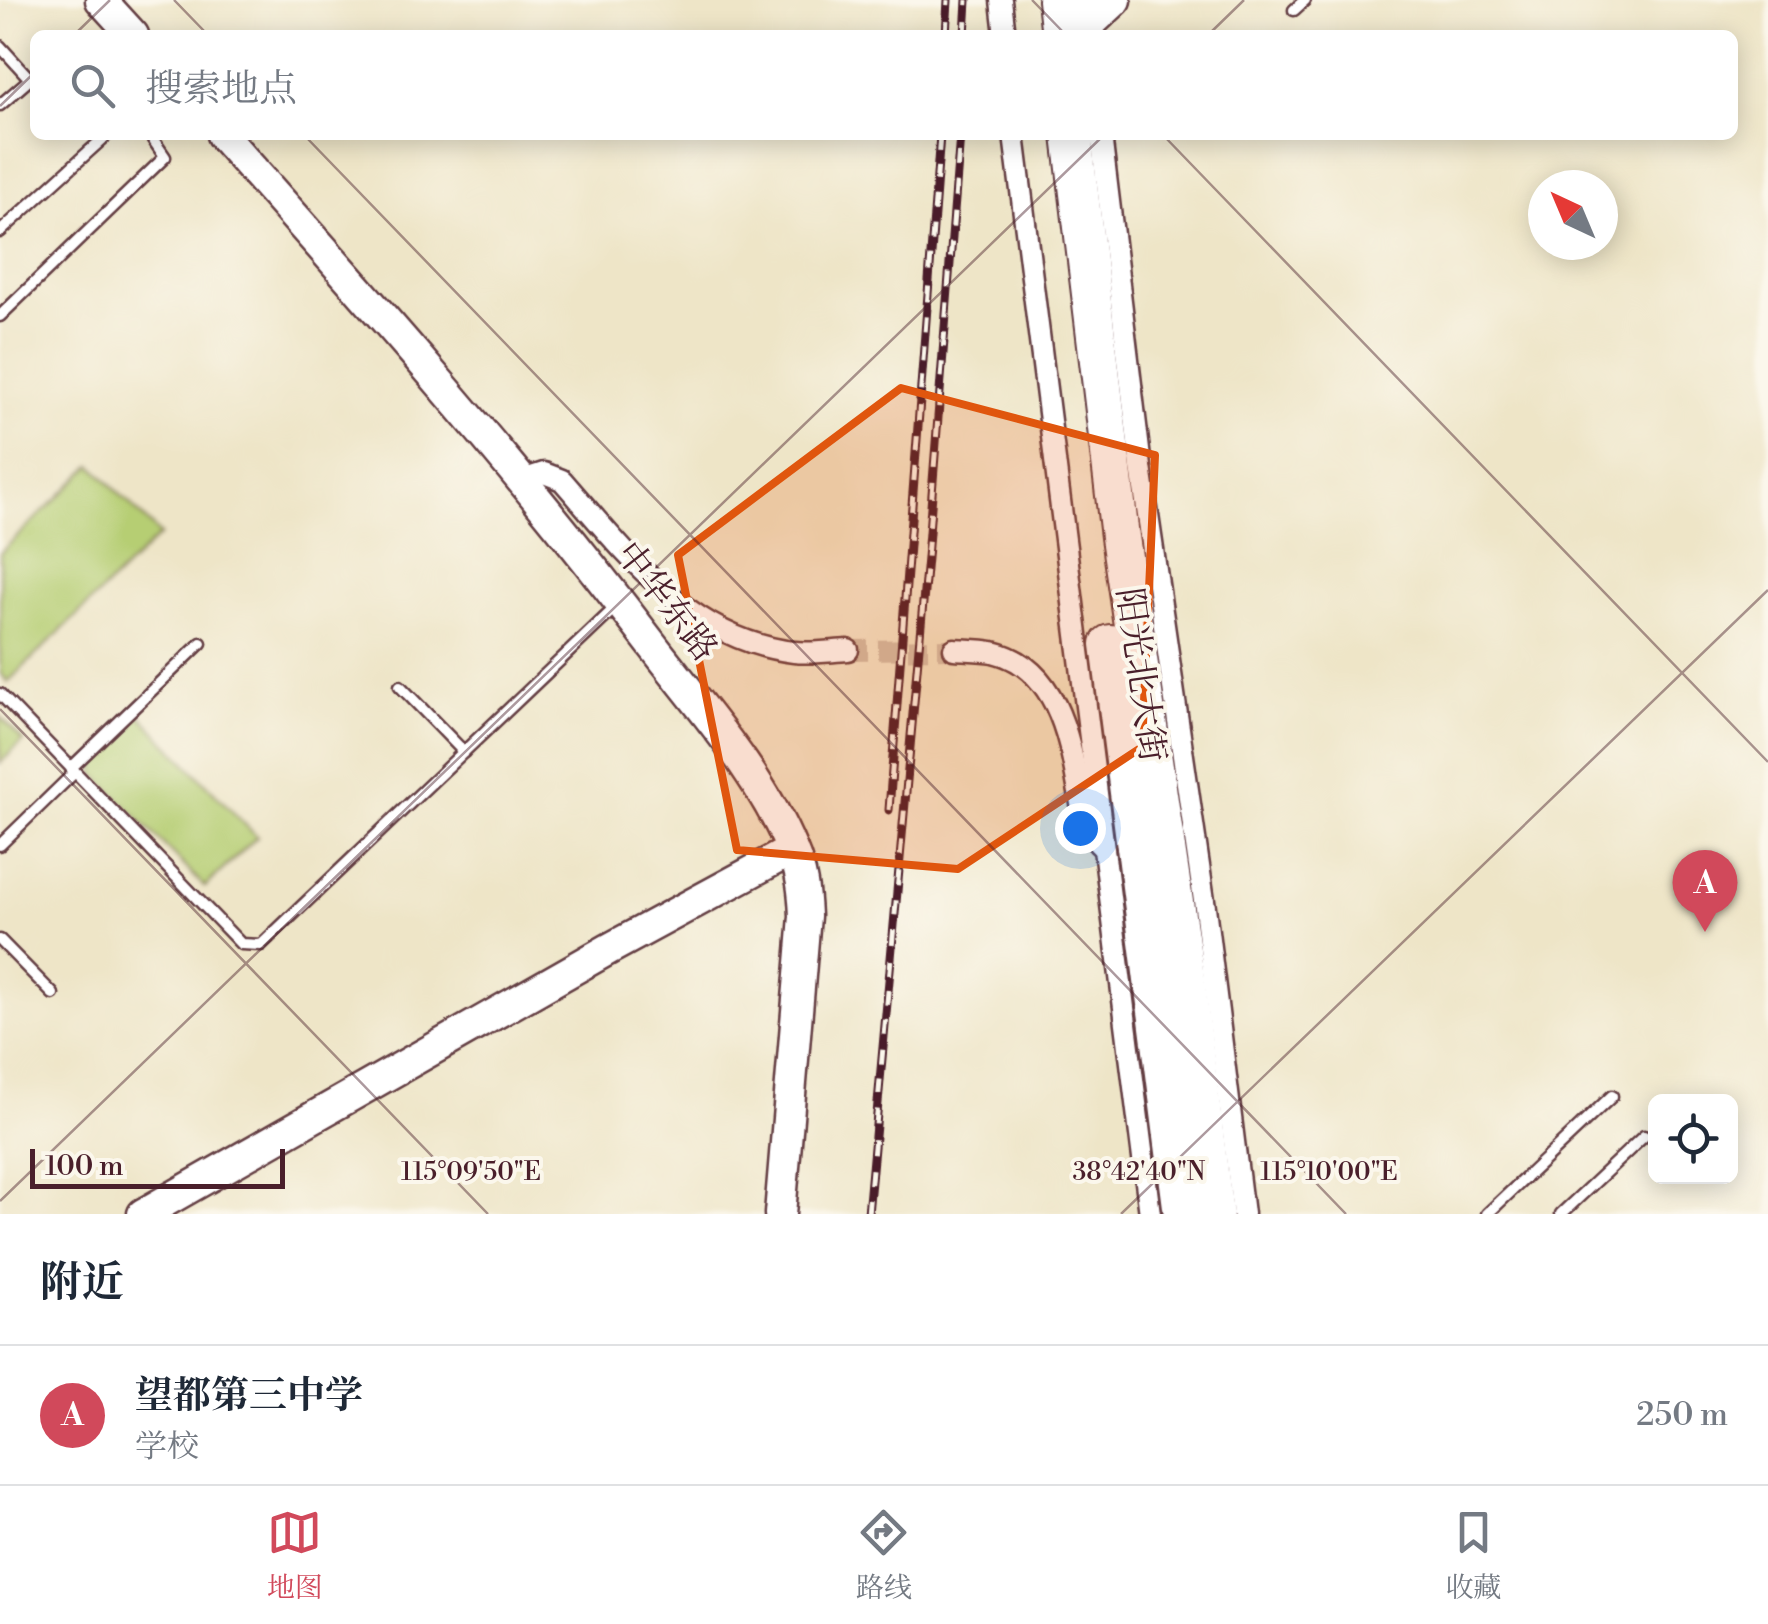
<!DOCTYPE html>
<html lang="zh">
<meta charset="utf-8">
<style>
:root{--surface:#fff;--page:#f2f2f3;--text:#1f2937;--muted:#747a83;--line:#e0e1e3;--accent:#d1495b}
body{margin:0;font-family:"Libre Bodoni","Noto Serif SC",serif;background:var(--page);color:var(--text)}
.controls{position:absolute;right:30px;bottom:30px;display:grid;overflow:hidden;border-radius:15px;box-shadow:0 5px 25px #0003}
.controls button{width:90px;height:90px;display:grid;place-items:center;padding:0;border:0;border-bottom:2px solid var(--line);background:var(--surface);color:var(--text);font:50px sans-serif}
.compass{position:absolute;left:1528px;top:170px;width:90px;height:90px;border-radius:50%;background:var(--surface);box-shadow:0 5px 25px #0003;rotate:316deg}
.scale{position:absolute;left:30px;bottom:25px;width:255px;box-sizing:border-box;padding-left:10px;border:5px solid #4a1f2b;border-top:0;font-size:28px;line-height:35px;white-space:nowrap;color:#4a1f2b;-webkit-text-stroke:8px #fbf7ec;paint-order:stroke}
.you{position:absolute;left:1080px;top:828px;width:35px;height:35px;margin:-25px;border:8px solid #fff;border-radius:50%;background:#1a73e8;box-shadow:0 0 0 15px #1a73e833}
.badge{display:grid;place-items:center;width:65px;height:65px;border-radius:50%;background:var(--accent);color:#fff;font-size:32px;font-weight:700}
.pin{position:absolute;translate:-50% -82px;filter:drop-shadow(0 2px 5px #0008)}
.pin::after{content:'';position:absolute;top:52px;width:35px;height:30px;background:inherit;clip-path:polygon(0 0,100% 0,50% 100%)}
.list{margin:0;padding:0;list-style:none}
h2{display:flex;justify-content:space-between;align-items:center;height:130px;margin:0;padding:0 40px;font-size:42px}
h2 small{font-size:32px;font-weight:400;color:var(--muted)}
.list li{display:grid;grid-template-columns:65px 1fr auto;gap:30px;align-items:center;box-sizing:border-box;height:140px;padding:0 40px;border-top:2px solid var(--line)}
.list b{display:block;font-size:38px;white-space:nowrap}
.list p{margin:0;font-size:32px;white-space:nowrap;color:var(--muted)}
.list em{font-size:32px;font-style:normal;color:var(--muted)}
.icon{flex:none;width:55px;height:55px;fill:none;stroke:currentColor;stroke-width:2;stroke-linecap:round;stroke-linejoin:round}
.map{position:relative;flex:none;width:1768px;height:1214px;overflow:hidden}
.search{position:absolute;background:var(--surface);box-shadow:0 5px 25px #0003;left:30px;right:30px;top:30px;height:110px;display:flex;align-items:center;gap:25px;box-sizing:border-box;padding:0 35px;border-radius:15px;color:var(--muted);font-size:38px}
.sheet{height:270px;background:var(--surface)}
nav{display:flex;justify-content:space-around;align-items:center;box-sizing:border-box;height:140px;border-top:2px solid var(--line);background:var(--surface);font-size:28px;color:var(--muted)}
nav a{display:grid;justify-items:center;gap:5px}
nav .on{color:var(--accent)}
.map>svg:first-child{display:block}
.green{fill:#b6ce73;stroke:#80764f;stroke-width:2.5}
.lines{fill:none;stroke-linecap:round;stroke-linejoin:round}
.street-tunnel{stroke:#cdbda8;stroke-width:20;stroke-dasharray:20 10;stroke-linecap:butt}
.lane-casing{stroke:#633d42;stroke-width:15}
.street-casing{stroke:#633d42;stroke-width:25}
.secondary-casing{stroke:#633d42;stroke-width:35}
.highway-casing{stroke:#633d42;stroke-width:42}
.lane{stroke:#fff;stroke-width:10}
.street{stroke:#fff;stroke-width:20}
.secondary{stroke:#fff;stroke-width:30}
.highway{stroke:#fff;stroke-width:38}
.rail-casing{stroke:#4a1f2b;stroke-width:9}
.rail{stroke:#fbf7ec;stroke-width:5;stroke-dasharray:15;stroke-linecap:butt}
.marked{fill:#e0560e;fill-opacity:0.2;stroke:#e0560e;stroke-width:8;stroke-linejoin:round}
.ticks{fill:none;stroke:#4a1f2b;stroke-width:2.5;stroke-opacity:0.45}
.labels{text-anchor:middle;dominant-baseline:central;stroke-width:8;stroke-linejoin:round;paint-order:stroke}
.street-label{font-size:35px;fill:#4a1f2b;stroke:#fbf7ec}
.ticks-label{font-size:25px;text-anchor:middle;fill:#4a1f2b;stroke:#fbf7ec;stroke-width:8;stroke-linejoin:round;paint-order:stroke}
</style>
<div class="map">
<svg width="1768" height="1214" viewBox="0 0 1768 1214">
<rect width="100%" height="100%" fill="#fbf7ec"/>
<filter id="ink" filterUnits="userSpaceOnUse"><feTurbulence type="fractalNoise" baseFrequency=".01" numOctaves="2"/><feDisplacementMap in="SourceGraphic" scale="20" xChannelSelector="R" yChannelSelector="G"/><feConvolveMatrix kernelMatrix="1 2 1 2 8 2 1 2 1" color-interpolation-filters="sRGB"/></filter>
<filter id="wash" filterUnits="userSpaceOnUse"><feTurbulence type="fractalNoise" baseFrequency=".0048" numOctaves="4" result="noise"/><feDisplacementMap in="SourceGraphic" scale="40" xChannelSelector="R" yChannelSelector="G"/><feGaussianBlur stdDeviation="2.25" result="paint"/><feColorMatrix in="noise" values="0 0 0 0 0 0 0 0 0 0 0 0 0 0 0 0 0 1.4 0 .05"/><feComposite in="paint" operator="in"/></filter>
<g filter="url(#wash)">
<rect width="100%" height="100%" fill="#eee5c7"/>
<g class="green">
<polygon points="92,465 160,535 8,682 0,673 0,553"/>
<polygon points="139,714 257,837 205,887 95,774 98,754"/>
<polygon points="0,716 23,741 0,763"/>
</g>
</g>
<g filter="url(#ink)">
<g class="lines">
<polyline class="street-tunnel" points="848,650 954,649"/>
<defs>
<g id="lane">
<polyline points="1294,10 1305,0"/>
<polyline points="0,46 30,79 0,105"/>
<polyline points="0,232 107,135"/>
<polyline points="0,316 165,157 150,135"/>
<polyline points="400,686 464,752"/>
<polyline points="0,694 241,944 261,945 617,606"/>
<polyline points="71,768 201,643"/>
<polyline points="0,845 75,772"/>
<polyline points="0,940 53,994"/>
<polyline points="1487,1214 1612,1096"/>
<polyline points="1561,1214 1644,1136"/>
</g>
<g id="street">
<polyline points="1001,0 1005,35"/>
<polyline points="1085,0 1090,33"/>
<polyline points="1014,135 1150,1214"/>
<polyline points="1101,135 1141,467 1205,907 1243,1214"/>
<path d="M 522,480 L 544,473 L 562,480 C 626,553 689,640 794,652 C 811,654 830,651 848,650"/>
<path d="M 954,649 C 967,650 981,650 993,652 C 1055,666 1069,735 1078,787 C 1082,810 1085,833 1104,849"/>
</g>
<g id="secondary">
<polyline points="101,0 133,35"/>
<polyline points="1078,35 1116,0"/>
<path d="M 222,135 C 368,299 514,463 647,638 C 698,705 760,772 792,850 C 802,872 804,893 805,916 L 780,1214"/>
<polyline points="143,1214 609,949 792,850"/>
</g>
<g id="highway">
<polyline points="1057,0 1061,35"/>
<polyline points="1072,135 1120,537 1186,984 1214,1214"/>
<polyline points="1110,644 1183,1214"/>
</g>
</defs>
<use href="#lane" class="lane-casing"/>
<use href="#street" class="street-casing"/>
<use href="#secondary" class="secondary-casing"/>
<use href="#highway" class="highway-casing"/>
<use href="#lane" class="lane"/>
<use href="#street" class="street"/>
<use href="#secondary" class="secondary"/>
<use href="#highway" class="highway"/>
<defs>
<g id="rail">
<polyline points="946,35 948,0"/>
<polyline points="965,35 967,0"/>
<polyline points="889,810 940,135"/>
<polyline points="868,1214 927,558 960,135"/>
</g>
</defs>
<use href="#rail" class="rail-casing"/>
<use href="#rail" class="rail"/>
</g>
</g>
<path class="marked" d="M 901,388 L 1155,455 L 1142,747 L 958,869 L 737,850 L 678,555 Z"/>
<path class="ticks" d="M 174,0 L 208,35M 1032,0 L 1066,35M 74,35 L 110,0M 1208,35 L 1244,0M 0,106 L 35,72M 304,135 L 1346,1214M 1163,135 L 1768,762M 0,709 L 488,1214M 0,1201 L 1104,135M 1121,1214 L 1768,590"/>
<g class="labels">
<g class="street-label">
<text transform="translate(666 602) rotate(52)">中华东路</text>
<text transform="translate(1140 675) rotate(82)">阳光北大街</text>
</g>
</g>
<g class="ticks-label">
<text x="471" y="1180">115°09'50"E</text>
<text x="1329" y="1180">115°10'00"E</text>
<text x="1139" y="1180">38°42'40"N</text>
</g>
</svg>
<div class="controls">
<button><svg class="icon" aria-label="locate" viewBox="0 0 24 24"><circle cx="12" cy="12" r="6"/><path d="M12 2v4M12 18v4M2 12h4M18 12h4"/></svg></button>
</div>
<svg class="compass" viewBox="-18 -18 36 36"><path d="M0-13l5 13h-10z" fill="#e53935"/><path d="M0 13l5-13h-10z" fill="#747a83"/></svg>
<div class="scale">100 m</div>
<div class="you"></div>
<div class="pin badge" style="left:1705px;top:932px">A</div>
<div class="search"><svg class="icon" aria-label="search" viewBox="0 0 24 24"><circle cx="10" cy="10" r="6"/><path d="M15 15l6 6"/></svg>搜索地点</div>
</div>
<section class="sheet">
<h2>附近<small></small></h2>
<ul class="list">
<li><span class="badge">A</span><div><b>望都第三中学</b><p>学校</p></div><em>250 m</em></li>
</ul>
</section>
<nav>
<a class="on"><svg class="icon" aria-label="map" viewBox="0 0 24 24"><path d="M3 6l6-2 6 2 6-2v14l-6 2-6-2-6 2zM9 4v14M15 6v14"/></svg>地图</a>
<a><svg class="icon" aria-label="directions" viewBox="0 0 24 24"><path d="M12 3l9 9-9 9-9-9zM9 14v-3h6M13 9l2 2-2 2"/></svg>路线</a>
<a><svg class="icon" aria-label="saved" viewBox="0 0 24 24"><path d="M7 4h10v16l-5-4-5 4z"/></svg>收藏</a>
</nav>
